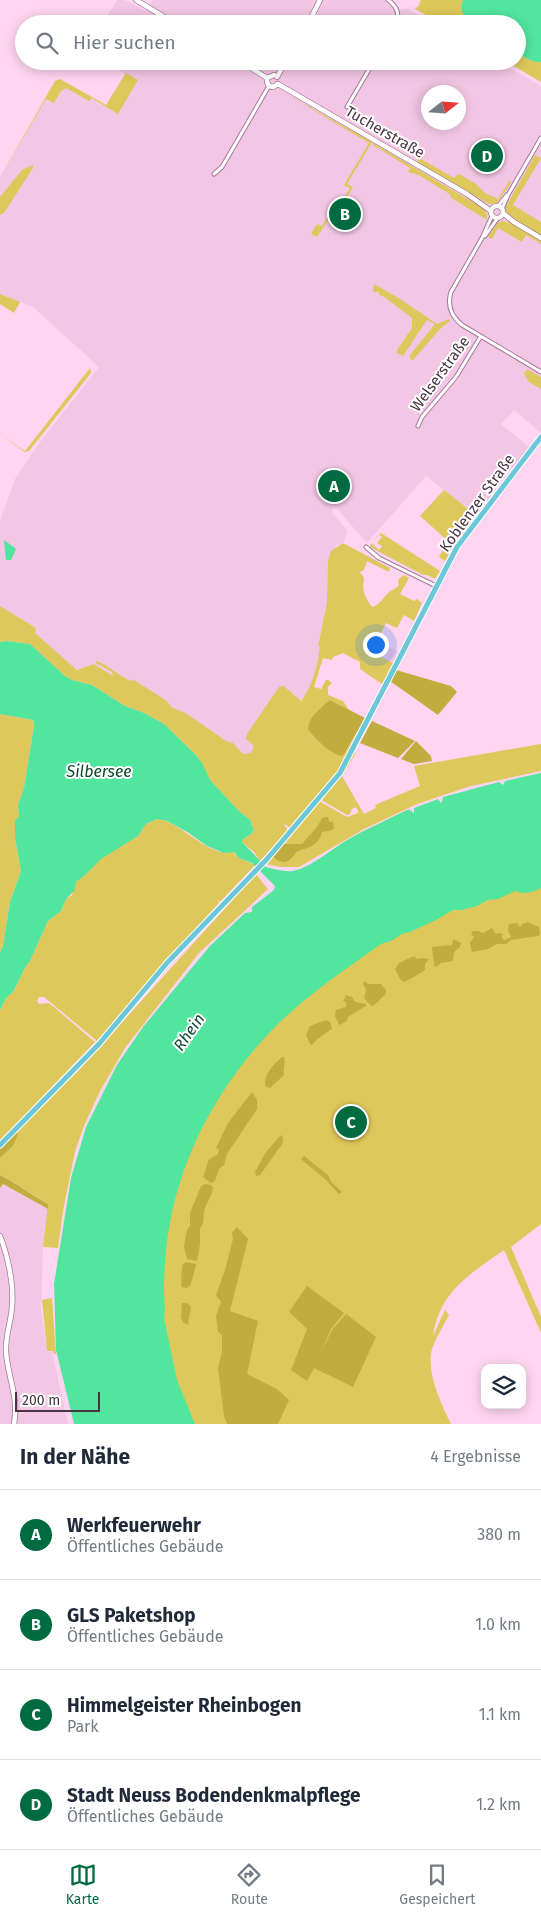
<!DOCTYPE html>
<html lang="de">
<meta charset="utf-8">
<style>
:root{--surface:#fff;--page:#f2f2f3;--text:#1f2937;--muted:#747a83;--line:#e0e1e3;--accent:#006a41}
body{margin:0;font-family:"Fira Sans",sans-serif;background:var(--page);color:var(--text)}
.controls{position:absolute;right:15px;bottom:15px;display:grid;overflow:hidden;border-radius:10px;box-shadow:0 2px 12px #0003}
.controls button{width:45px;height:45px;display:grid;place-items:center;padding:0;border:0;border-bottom:1px solid var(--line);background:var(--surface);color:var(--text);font:25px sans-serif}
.compass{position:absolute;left:421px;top:85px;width:45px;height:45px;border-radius:50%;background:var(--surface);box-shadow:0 2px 12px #0003;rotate:73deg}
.scale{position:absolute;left:15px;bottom:12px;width:85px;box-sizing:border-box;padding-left:5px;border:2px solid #483442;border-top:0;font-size:14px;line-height:18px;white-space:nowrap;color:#483442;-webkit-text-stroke:4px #fff;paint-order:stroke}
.you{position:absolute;left:375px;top:644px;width:18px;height:18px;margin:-12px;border:4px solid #fff;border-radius:50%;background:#1a73e8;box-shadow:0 0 0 8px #1a73e833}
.badge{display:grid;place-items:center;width:32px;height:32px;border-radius:50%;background:var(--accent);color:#fff;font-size:16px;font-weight:700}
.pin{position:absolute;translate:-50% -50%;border:2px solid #fff;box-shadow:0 1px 5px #0006}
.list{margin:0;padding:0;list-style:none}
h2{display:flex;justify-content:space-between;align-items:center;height:65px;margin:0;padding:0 20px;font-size:21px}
h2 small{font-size:16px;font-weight:400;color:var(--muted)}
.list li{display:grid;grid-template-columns:32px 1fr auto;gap:15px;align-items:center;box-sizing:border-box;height:90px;padding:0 20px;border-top:1px solid var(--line)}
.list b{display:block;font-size:19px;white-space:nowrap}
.list p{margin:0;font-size:16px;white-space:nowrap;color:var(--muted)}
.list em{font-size:16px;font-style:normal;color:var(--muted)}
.icon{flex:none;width:28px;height:28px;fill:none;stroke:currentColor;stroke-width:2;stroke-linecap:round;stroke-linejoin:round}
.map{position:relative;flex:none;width:541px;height:1424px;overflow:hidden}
.search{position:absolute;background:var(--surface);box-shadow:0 2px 12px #0003;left:15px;right:15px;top:15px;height:55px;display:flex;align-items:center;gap:12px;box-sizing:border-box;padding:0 18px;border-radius:28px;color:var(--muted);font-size:19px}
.sheet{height:425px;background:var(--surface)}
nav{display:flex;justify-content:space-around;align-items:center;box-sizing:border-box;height:70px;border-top:1px solid var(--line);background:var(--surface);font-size:14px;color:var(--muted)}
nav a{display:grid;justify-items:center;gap:2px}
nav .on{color:var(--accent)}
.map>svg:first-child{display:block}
.built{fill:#f2c6e4;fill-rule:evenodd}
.green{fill:#dec85b}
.forest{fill:#c2ac3e}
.water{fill:#52e59d}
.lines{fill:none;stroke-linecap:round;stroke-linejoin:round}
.street-casing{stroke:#a67898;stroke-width:5}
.secondary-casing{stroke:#a67898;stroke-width:6}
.primary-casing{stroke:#fff;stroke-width:7}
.street{stroke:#fff;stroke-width:3}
.secondary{stroke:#fff;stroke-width:4.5}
.primary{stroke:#6cc7d9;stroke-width:5}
.labels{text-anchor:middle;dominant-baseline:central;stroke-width:4;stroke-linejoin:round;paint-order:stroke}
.street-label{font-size:15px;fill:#483442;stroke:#fff}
.water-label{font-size:16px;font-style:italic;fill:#0c492d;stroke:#fff}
</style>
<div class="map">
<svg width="541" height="1424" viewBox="0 0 541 1424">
<rect width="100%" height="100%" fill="#fdd5f0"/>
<g class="built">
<polygon points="117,0 125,0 146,11 153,0 393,0 391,3 396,10 408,9 433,24 102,24"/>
<path d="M 104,61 L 498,61 L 541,86 L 541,430 L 540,432 L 514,410 L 501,424 L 529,447 L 502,481 L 492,474 L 483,485 L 493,493 L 476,515 L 426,476 L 367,543 L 337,509 L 333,508 L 332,513 L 348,531 L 343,543 L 337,545 L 328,561 L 327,602 L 318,645 L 320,646 L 318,664 L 312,685 L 286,719 L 246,787 L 77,670 L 35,633 L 36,628 L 0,606 L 0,521 L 15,479 L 37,446 L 99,367 L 33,307 L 0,294 L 0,177 L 57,81 L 60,81 L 105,107 L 125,74 ZM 428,92 L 458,92 L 458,122 L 428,122 Z"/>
<polygon points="377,640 399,652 393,663 371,652"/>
<polygon points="2,1184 48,1209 43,1247 41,1308 47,1352 52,1351 68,1424 0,1424 0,1188"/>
</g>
<g class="green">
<path d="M 421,0 L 463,0 C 458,10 465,16 471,24 L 441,24 L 414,8 L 418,7 Z"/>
<polygon points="517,54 535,62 541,62 541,82 505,61 517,61"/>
<polygon points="126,73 138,80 118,114 91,98 89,101 66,88 61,91 54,103 46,99 0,177 55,81 60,79 106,105"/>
<polygon points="284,93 372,142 347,184 353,187 335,217 331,216 317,237 311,234 317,224 322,226 330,213 334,214 350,188 344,185 369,143"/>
<polygon points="373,143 486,210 487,220 450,197 451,195 419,175 408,172 410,168 373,145"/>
<polygon points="421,153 421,159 454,178 459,174 476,184 485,193 498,199 510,180 511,183 497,203 489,204 418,163 417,162"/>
<polygon points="535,155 541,158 513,205 541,222 541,235 508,216 505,208"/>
<polygon points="33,165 33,168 4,213 0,215 0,197 22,170"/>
<polygon points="506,220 541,241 541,244 526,235 522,242 498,228 492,239 488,237 498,222 503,221 508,223"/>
<polygon points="374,284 397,297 437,324 449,319 450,321 440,329 413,360 410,359 410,355 435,324 427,320 403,356 397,353 397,350 412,328 412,318 383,296 379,295 379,292 373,292"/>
<polygon points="0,294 20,302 14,313 0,304"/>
<polygon points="90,368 91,373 29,451 25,452 0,434 25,451"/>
<polygon points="527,369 541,377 541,389 529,382 524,374"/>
<polygon points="444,490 476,515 458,538 445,561 439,557 448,541 420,516"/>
<polygon points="381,533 440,571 435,579 427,575 423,575 370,547 371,543 379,550 382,546 377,543 382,537 380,535 373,541"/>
<path d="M 343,543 L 390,568 L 389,572 L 367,561 L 364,570 L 360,572 L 364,578 C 364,581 363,584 363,587 C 363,593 368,602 372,607 C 380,605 382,599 388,593 C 392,589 395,590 399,585 L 398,580 L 404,575 L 409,578 L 400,594 L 414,601 L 417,599 L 422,603 L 414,621 L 404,615 L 397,628 L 386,623 L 372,652 L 393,663 L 382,684 L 360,669 L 360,662 L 343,653 L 333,657 L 332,660 L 323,658 L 314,687 L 321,689 L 326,680 L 328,680 L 332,683 L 328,687 L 328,695 L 343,701 L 349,710 L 330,700 L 317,711 L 310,732 C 318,743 330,753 343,756 L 366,718 L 337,772 L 290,828 L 285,824 L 284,825 L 288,830 L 260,861 L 255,853 L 242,842 L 242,840 L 251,834 L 254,830 L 250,820 L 239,811 L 210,780 L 196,755 L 164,724 L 144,713 L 125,706 L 92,685 L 72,680 L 65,676 L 30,644 L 7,641 L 0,642 L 0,606 L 36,628 L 35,633 L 77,670 L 94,664 L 113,676 L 112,672 L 96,663 L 96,661 C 109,665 118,676 131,681 L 134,680 L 167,701 L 171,707 L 187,714 L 226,741 L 233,743 L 243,754 L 251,753 L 254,746 L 246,739 L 247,734 L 279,687 L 283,686 L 285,687 L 301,701 C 314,683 317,668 320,646 L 318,646 L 327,602 L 328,561 L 331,551 Z"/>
<polygon points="0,714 33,720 34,726 24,788 18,805 19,816 15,838 21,871 10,902 3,946 0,952"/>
<path d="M 541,744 L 541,771 L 471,786 L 417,804 L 364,829 L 299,867 L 281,867 L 266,864 L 272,856 L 282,862 C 290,860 292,856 298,852 C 308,844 318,846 322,832 L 330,831 L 331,822 L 320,822 C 318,830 308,837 302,844 L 283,844 L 319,801 L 347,817 L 358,813 L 358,810 L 355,807 L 352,809 L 350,814 L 347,815 L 323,801 L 322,798 L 345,769 L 355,752 L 356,753 L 342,776 L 364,814 L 376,808 L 375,805 L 420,786 L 414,766 Z"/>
<path d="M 157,819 C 179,820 211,860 232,851 L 239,858 L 255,865 L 220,902 L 217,899 L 219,903 L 146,983 L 141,989 L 173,953 L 102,1037 L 139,992 L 97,1041 L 44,997 L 39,997 L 37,1001 L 39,1004 L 49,1003 L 95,1042 L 0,1141 L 0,1010 L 6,998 L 13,992 L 26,966 L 30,961 L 48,921 L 61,911 L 66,899 L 72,895 L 76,882 L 84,876 L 100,859 L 138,836 L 146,824 Z"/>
<path d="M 541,848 L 541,1224 L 511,1247 L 541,1317 L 541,1333 L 504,1250 C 471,1273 439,1292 433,1336 L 445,1310 L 449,1315 C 444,1325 433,1342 431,1353 C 428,1377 441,1403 451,1424 L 138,1424 L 120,1331 L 211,1042 Z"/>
<path d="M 256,874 L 268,889 L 199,953 L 125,1048 L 100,1091 L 84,1126 L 75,1151 L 63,1211 L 58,1248 L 43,1247 L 48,1204 C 31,1195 18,1183 0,1175 L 0,1158 L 13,1146 L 17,1131 L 79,1070 Z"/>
<polygon points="52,1298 56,1354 54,1354 53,1351 47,1351 42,1300"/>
</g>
<g class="forest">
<polygon points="396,670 451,686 457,692 438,715 390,681"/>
<path d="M 330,700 L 365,718 L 343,756 C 331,755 314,739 308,729 C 308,718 322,706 330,700 Z"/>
<polygon points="372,721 415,741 398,758 360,743"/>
<polygon points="416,741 431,756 432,761 414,764 401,759"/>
<path d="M 328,817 L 329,822 L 333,822 L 334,828 L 330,831 L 322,832 C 318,847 310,846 299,851 C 293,854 291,863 283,862 C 279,862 275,858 272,856 L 283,844 L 302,844 C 310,834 317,829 322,818 Z"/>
<polygon points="528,922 539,927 540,934 538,936 511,940 506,944 497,944 488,949 472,952 470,943 474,937 471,934 473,931 479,931 483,933 492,928 496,934 499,933 503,934 502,938 504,940 511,937 508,931 509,924 517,923 520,927 522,924"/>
<polygon points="453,939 461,943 460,947 454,952 453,961 441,963 436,967 434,966 432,947 452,945"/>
<polygon points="414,956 417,959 421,958 429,959 425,964 425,970 414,977 404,982 400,979 395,969 399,963"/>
<polygon points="365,981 368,984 381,984 386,990 385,995 373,1006 368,1003 364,998 366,990 363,984"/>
<polygon points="346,995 352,997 355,1002 366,1004 366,1006 348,1017 347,1021 339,1025 335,1016 336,1010 346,1007 346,1002 343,1001"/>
<polygon points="326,1020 330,1022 332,1029 316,1040 312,1045 310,1044 306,1035 310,1026"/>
<path d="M 282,1057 L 284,1057 C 286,1062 283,1069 284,1075 L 270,1088 L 266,1087 C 262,1076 273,1065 282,1057 Z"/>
<polygon points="252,1092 257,1100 257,1109 227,1154 224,1165 219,1169 215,1181 211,1183 203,1177 209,1159 217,1155 219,1150 216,1148 228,1123"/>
<polygon points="17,1131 18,1134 13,1146 0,1158 0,1148"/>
<polygon points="281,1135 283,1138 283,1143 260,1175 256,1176 255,1172 266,1152"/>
<polygon points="304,1156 328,1175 332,1183 342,1192 339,1194 326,1180 301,1159"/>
<path d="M 0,1175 C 17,1183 31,1195 48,1204 L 48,1209 L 3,1184 L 0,1188 Z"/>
<path d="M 205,1184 L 211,1185 L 213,1188 C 212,1197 206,1203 204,1212 C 203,1218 205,1223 200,1228 L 200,1244 L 197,1261 L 187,1259 L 184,1246 L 187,1230 L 190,1226 L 190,1213 L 201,1186 Z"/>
<polygon points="237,1227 248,1239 230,1311 258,1321 247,1374 277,1389 289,1400 278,1424 227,1424 224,1416 218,1368 222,1351 222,1335 218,1332 216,1316 221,1302 216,1295 225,1270 233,1239 232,1232"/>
<polygon points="186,1262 196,1264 196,1266 190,1286 186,1288 181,1287 182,1265"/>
<polygon points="307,1286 344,1313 331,1329 319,1356 332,1330 346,1314 376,1337 353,1387 314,1368 307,1381 291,1370 307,1329 289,1312"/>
<polygon points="182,1303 187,1303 191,1307 188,1325 183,1322 181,1317"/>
</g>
<g class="water">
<path d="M 463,0 L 541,0 L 541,62 L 535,62 L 517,54 L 517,24 L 471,24 C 464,16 458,10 463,0 Z"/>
<polygon points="4,540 16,549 11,560 6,560"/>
<path d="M 7,641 L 30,644 L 65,676 L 72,680 L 92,685 L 125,706 L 144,713 L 164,724 L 196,755 L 202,763 L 210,780 L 239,811 L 250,820 L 254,830 L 251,834 L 242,840 L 242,842 L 266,867 C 274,869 284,872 293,871 C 312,867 330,850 347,840 C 366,829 387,820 407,810 L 410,810 L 414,813 L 414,808 L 438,799 L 441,803 L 442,802 L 443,797 L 499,782 L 503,785 L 505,781 L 541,773 L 541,888 C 533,892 524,895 515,891 L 498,899 L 488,900 L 477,906 L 462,910 L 453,910 L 436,920 L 410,932 L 402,934 L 391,941 L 381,944 C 347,968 312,992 282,1020 C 202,1098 157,1200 165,1312 L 164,1318 L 177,1380 L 195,1424 L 74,1424 L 56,1350 L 54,1284 L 71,1178 L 86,1127 L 117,1065 L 143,1027 L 210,946 L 245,913 L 252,912 L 252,907 L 274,890 L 275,886 L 252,863 L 239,858 L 234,852 L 224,853 L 207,846 L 189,833 L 167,821 L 157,819 L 146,824 L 138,836 L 101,859 L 84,876 L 76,882 L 74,891 L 66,899 L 61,911 L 48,921 L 30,961 L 26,966 L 13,992 L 6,998 L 0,1010 L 0,952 L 3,946 L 10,902 L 21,871 L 15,838 L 15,821 L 19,816 L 18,805 L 24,788 L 34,726 L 33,720 L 0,714 L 0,642 Z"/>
</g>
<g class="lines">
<defs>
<g id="street">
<path d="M 388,0 C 397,6 400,14 396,24"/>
<polyline points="347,107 374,61"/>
<polyline points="214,174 222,167 269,86"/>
<polyline points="498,206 507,195"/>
<polyline points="502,209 508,195 541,138"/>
<path d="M 492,216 L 482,238 L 451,292 C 447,305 451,316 462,325 L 541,372"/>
<polyline points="485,236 497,219"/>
<polyline points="418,426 422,417 456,377 481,336"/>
<polyline points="366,547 379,558 436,586"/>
</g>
<g id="secondary">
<polyline points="136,0 176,24"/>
<polyline points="308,24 320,0"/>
<polyline points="240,61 267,78"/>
<polyline points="277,77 286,61"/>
<polyline points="267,78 267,82 269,86 273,87 278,84"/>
<polyline points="267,78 274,75"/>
<polyline points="278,84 467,194 491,211"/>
<circle cx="497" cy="212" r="6"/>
<polyline points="503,213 514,222 541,238"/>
<path d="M 0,1236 C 8,1256 14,1285 12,1307 C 11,1322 5,1337 6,1352 C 8,1379 19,1396 14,1424"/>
</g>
<polyline id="primary" points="0,1145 99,1044 167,963 267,859 340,773 457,547 541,437"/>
</defs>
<use href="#street" class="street-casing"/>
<use href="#secondary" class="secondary-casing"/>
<use href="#primary" class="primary-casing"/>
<use href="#street" class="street"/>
<use href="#secondary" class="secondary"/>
<use href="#primary" class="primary"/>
</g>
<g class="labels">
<g class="street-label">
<text transform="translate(385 132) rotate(30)">Tucherstraße</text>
<text transform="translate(440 374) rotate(-54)">Welserstraße</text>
<text transform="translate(477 503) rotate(-54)">Koblenzer Straße</text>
</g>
<g class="water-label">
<text x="99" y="771">Silbersee</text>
<text transform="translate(189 1032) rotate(-55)">Rhein</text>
</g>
</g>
</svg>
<div class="controls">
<button><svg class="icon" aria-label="layers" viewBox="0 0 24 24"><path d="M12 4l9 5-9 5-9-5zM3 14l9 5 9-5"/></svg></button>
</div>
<svg class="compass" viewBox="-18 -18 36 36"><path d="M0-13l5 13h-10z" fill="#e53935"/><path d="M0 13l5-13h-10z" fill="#747a83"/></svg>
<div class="scale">200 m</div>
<div class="you"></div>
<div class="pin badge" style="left:334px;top:486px">A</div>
<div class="pin badge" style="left:345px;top:214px">B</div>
<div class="pin badge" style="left:351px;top:1122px">C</div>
<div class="pin badge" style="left:487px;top:156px">D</div>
<div class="search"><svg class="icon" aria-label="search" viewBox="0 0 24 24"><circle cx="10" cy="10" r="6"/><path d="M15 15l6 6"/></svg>Hier suchen</div>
</div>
<section class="sheet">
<h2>In der Nähe<small>4 Ergebnisse</small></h2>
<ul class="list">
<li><span class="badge">A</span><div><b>Werkfeuerwehr</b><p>Öffentliches Gebäude</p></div><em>380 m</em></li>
<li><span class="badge">B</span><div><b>GLS Paketshop</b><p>Öffentliches Gebäude</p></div><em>1.0 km</em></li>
<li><span class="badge">C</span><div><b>Himmelgeister Rheinbogen</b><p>Park</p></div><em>1.1 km</em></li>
<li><span class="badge">D</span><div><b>Stadt Neuss Bodendenkmalpflege</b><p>Öffentliches Gebäude</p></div><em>1.2 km</em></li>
</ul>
</section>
<nav>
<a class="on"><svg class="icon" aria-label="map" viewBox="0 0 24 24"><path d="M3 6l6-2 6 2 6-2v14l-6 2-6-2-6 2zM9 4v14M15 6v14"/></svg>Karte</a>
<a><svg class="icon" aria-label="directions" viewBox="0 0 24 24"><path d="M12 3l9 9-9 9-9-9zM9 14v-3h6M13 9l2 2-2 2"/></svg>Route</a>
<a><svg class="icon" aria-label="saved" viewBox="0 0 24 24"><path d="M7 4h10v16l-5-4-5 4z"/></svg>Gespeichert</a>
</nav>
